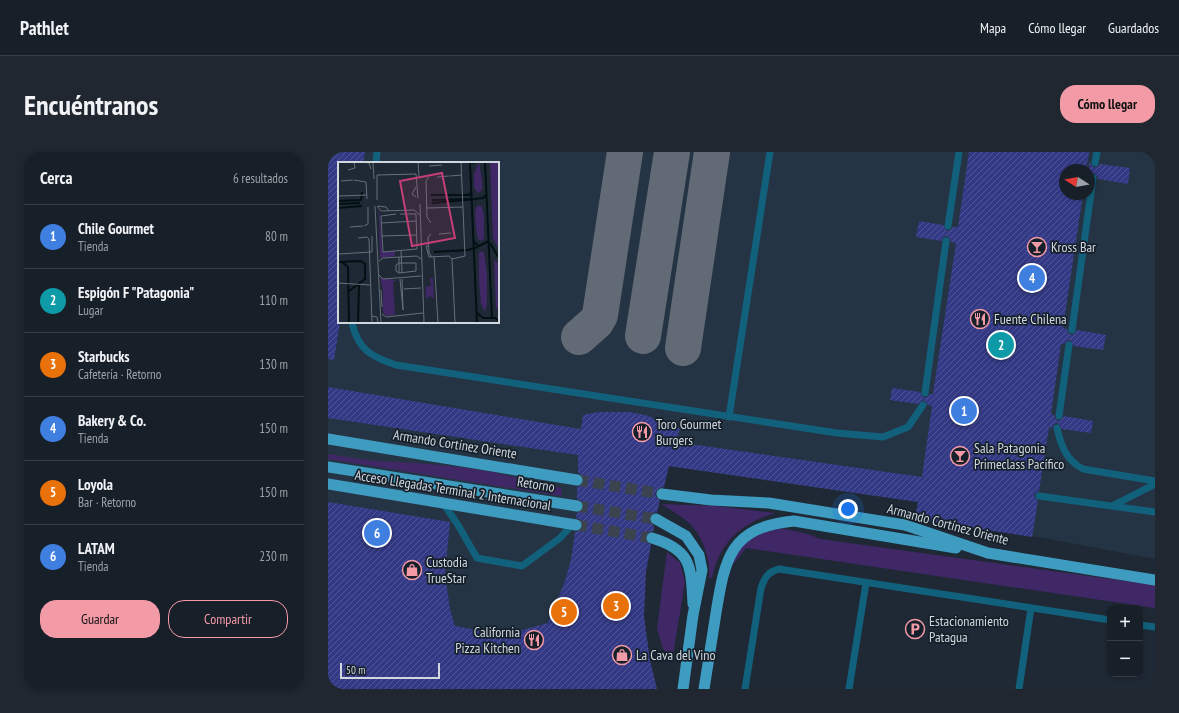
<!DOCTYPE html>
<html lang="es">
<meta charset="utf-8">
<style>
:root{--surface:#171f28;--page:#202730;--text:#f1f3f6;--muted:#9ea2a8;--line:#363d45;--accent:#f39aa7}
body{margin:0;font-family:"PT Sans Narrow",sans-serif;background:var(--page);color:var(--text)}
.controls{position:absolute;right:12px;bottom:12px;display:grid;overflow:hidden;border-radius:8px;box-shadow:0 2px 6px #0003}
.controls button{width:36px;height:36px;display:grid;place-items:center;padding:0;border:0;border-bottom:1px solid var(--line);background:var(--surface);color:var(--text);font:20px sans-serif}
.compass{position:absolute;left:731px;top:12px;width:36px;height:36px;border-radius:50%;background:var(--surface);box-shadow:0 2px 6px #0003;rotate:281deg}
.scale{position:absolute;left:12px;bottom:10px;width:100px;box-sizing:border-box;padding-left:4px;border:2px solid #d0d7df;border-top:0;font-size:11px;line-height:14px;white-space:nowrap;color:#d0d7df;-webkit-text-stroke:3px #16202a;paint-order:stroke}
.you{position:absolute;left:520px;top:357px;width:14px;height:14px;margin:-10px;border:3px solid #fff;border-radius:50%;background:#1a73e8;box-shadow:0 0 0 6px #1a73e833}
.badge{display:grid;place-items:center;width:26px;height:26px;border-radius:50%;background:var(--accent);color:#fff;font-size:13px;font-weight:700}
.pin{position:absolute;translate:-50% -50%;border:2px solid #fff;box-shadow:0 1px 4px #0006}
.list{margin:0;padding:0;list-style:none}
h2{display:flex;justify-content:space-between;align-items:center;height:52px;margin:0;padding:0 16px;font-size:17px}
h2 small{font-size:13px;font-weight:400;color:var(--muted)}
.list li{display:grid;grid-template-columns:26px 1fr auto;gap:12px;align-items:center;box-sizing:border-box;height:64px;padding:0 16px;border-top:1px solid var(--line)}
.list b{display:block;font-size:15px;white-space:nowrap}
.list p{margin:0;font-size:13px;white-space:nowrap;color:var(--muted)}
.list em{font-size:13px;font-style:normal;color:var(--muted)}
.actions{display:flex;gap:8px;padding:12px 16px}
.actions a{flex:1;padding:9px 0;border:1px solid var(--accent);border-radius:16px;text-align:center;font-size:14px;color:var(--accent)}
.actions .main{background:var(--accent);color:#111}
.map{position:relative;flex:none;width:827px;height:537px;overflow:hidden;border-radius:16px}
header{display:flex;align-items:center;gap:24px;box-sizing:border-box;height:56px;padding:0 20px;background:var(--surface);border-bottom:1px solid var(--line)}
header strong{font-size:19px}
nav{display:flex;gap:22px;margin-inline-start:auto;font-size:14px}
.intro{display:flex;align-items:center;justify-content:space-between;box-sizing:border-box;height:96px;padding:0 24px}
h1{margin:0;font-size:28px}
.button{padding:10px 18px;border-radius:16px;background:var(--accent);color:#111;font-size:14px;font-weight:700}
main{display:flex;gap:24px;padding:0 24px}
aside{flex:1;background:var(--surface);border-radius:16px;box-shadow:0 2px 6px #0003}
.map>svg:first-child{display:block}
.built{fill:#253444;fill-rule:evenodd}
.grass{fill:#402766}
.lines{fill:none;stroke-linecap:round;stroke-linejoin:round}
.taxiway{stroke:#626a75;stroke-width:36}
.building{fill:url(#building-hatch)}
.trunk-tunnel{stroke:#3a434e;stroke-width:11;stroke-dasharray:11 5.5;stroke-linecap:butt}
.service{stroke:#11617c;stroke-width:7}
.trunk{stroke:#3e9cc0;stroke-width:11}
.labels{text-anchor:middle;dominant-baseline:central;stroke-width:3.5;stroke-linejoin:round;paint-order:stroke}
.poi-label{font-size:14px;fill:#d0d7df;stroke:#16202a;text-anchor:start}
.street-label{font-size:14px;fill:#d0d7df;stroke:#16202a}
.inset-river{fill:none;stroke:#011012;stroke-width:2}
.inset-road{fill:none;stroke:#666f79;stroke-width:1}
.view{fill:#c53e75;fill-opacity:0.15;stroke:#c53e75;stroke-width:2}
.inset-edge{fill:none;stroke:#d0d7df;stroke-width:2}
</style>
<header>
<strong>Pathlet</strong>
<nav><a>Mapa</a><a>Cómo llegar</a><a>Guardados</a></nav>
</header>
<div class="intro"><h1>Encuéntranos</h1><a class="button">Cómo llegar</a></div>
<main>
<aside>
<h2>Cerca<small>6 resultados</small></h2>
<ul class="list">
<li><span class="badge" style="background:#3f7fe0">1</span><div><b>Chile Gourmet</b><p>Tienda</p></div><em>80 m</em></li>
<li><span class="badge" style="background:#0f9aa8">2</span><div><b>Espigón F &quot;Patagonia&quot;</b><p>Lugar</p></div><em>110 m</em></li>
<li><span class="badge" style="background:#e8710a">3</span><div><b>Starbucks</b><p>Cafetería · Retorno</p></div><em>130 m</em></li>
<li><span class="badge" style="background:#3f7fe0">4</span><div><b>Bakery &amp; Co.</b><p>Tienda</p></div><em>150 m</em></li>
<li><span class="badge" style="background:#e8710a">5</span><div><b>Loyola</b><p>Bar · Retorno</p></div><em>150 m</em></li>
<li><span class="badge" style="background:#3f7fe0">6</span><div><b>LATAM</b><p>Tienda</p></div><em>230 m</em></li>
</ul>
<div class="actions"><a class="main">Guardar</a><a>Compartir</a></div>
</aside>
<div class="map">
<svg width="827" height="537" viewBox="0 0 827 537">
<defs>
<pattern id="building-hatch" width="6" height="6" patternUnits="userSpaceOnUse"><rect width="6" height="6" fill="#333985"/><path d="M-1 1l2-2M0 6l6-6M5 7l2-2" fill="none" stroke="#505596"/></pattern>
</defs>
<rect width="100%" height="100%" fill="#1f2935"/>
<path class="built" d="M 0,0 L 827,0 L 827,407 L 716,386 L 587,367 L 590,350 L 341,314 L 331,353 L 318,418 L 316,464 L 322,509 L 329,537 L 0,537 ZM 11,11 L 170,11 L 170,170 L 11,170 ZM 737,18 L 761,18 L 761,42 L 737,42 Z"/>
<g class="grass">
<polygon points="0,302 47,309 89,311 131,315 164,320 234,336 233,344 0,307"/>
<path d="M 333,352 L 388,354 L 447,361 C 413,371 391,391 384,426 L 381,426 C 382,417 381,410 378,401 C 371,374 356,366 333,352 Z"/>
<path d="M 452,376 L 480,382 L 492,387 L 827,433 L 827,456 L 418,396 L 403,415 L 399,414 C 417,388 420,383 452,376 Z"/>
<polygon points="339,400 352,411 357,430 345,503 339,501 335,497 329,476"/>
</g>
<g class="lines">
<g class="taxiway">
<polyline points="315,184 344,0"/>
<polyline points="251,185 268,170 272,163 297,0"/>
<polyline points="355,196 384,0"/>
</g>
</g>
<g class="building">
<polygon points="0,0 37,0 35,11 11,11 12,170 6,208 0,207"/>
<polygon points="641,0 761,0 758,18 737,18 737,42 755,42 735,176 739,177 740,180 743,183 746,182 749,178 778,183 775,198 746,194 742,188 739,189 736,192 733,192 723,262 726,263 727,266 730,269 733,268 736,264 765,269 763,281 734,277 730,271 726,272 724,276 721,275 711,339 706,343 707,346 710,349 704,385 587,367 590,350 341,314 336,335 331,336 327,341 328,345 332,349 329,360 324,361 321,367 322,371 326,374 325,379 319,381 317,387 323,393 318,419 316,464 322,509 329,537 0,537 0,350 122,370 117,422 122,457 127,474 159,480 191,479 220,471 237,429 243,408 247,380 251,379 255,375 253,368 248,366 249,361 254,359 256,355 254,349 249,347 249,335 254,333 256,329 254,323 250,321 250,303 0,266 0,235 253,277 255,263 270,260 301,260 317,263 352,276 348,290 594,325 604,254 600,253 596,248 590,252 562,248 564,236 592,240 596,246 599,245 602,242 605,242 628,91 623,90 622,87 619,84 616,85 613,89 588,85 591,69 615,73 619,79 622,78 625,75 630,75"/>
<polygon points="761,10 766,16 771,14 772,12 802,16 800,32 770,27 769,24 766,21 761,23"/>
</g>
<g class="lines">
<g class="trunk-tunnel">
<polyline points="249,328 334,342"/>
<polyline points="249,354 328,367"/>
<polyline points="248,373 324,386"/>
</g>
<g class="service">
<polyline points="48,11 49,0"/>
<polyline points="767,11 769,0"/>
<polyline points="620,74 631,0"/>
<path d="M 24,171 C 30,198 44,205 68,213 L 509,281 L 555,285 L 580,275 L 595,253"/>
<polyline points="744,178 765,26"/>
<polyline points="597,241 618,89"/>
<polyline points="731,264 741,193"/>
<polyline points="401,265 442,0"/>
<path d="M 729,276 C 733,294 738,308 755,317 L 827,329"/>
<polyline points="711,344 827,360"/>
<polyline points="115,351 130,373 149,406 194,414 232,386 244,373"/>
<polyline points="786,353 827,332"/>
<polyline points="812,473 827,475"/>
<path d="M 417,537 L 433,436 C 437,425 440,420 451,417 L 782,468"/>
<polyline points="521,537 538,431"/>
<polyline points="691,537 703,456"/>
</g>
<g class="trunk">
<polyline points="0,287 249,328"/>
<polyline points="0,315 249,354"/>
<polyline points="0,332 248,373"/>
<polyline points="334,342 383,348 441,351 577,373 660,401 827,428"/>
<polyline points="328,367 358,384 371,403 374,418 365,463 355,537"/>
<path d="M 324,386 C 364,398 363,415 365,452"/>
<path d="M 376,537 C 380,512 384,486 388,461 C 397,406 402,375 466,369 L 628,396"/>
</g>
</g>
<defs>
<symbol id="bar-ring" viewBox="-11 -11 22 22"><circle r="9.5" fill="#16202a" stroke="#f39aa7" stroke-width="1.5"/><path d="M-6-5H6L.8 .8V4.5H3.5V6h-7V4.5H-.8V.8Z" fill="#f39aa7"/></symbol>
<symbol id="restaurant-ring" viewBox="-11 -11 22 22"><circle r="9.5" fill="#16202a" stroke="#f39aa7" stroke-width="1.5"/><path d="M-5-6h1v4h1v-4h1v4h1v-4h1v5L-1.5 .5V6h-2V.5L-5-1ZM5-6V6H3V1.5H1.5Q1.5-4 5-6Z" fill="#f39aa7"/></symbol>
<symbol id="shop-ring" viewBox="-11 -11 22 22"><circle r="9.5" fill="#16202a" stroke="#f39aa7" stroke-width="1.5"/><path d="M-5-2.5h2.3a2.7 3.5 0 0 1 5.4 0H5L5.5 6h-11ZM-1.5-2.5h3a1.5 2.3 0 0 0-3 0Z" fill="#f39aa7"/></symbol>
<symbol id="parking-ring" viewBox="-11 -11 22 22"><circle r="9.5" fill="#16202a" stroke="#f39aa7" stroke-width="1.5"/><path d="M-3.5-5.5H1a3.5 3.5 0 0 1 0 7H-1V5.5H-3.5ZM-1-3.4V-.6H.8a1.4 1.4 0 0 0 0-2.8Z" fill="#f39aa7"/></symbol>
</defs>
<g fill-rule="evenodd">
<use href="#bar-ring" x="698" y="84" width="22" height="22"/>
<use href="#restaurant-ring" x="641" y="156" width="22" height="22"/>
<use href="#restaurant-ring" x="303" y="269" width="22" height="22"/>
<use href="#bar-ring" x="621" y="293" width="22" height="22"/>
<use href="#shop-ring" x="73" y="407" width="22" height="22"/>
<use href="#parking-ring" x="576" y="466" width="22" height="22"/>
<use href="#restaurant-ring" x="195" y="477" width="22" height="22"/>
<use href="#shop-ring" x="283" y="492" width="22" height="22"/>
</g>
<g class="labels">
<g class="poi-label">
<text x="723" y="95">Kross Bar</text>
<text x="666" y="167">Fuente Chilena</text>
<text x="328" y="272">Toro Gourmet<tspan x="328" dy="16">Burgers</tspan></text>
<text x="646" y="296">Sala Patagonia<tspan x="646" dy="16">Primeclass Pacífico</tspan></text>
<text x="98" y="410">Custodia<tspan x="98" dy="16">TrueStar</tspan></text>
<text x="601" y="469">Estacionamiento<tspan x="601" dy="16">Patagua</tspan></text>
<text x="192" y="480" text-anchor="end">California<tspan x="192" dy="16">Pizza Kitchen</tspan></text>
<text x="308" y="503">La Cava del Vino</text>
</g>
<g class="street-label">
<text transform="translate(127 292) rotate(9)">Armando Cortínez Oriente</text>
<text transform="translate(208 332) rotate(9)">Retorno</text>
<text transform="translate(125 338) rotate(9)">Acceso Llegadas Terminal 2 Internacional</text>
<text transform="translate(620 372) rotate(15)">Armando Cortínez Oriente</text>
</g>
</g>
<g transform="translate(10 10)">
<rect width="161" height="161" fill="#1f2935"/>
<path d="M 141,0 L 144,19 L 144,28 L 140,31 L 136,25 L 136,12 ZM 152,0 L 161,0 L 161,88 L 155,76 ZM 140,43 L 144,45 L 146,54 L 146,76 L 143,79 L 140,77 L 138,65 L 137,49 ZM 39,47 L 42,51 L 44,89 L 57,89 L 57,94 L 42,96 L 41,51 ZM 143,89 L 146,90 L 149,112 L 149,142 L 147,150 L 143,142 L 141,119 L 141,91 ZM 156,98 L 161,102 L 161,150 L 158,145 ZM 42,116 L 58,118 L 55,120 L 57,152 L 61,152 L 49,154 L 45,151 L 45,129 ZM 87,116 L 88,125 L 93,124 L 92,116 L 95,116 L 96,137 L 92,134 L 88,137 L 89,161 Z" fill="#402766"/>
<path class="inset-river" d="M 147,0 L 154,156M 136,1 L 132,0 L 139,161M 93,33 L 131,33 L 133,30M 137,37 L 145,36 L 149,32M 94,38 L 134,37M 0,39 L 23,38 L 24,30M 94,41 L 139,37M 0,42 L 22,41M 0,46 L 24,44M 135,79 L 141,84 L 151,79M 152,81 L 161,96M 96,90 L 130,88 L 140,85M 0,100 L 23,99 L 27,102 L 27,117 L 11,129M 4,100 L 10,105 L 11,161M 139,151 L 145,156 L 157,156 L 161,159M 20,161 L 21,123"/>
<path class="inset-road" d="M 24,0 L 31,1 L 33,7M 35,0 L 36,17M 80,0 L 81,15M 91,4 L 104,3M 10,8 L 17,6 L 16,0M 112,14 L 124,13M 91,15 L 88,19 L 89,55 L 93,61M 99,15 L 111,14M 16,18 L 28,20 L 29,37M 3,19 L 15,18M 78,25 L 74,32 L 78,35M 0,34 L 29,33M 39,38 L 39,13 L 78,12 L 80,36M 82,42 L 86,161M 37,44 L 43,161M 39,44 L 43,49 L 76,48 L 82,53M 40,44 L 48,45 L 51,49M 89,46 L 125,45M 58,52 L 43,54 L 45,90 L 79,87 L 78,52 L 62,52M 43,61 L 78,59M 26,64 L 30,62 L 30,45M 12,65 L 25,64M 93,72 L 90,75 L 91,91 L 94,95M 101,72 L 113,71M 43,74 L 79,73M 20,76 L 29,75 L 31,77 L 34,161M 91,84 L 88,84 L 91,95 L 111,94 L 114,97 L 127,94 L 123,0M 63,89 L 64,111M 0,92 L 34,90 L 34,74M 61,95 L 61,111M 96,95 L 100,161M 114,97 L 117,161M 41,99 L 45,96 L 79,94 L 83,97M 61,101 L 78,101 L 78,109 L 61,111M 61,101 L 58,103 L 58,109 L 61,111M 41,113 L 45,117 L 83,114M 62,117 L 65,148 L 64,117M 0,121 L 32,123M 66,127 L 83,126M 43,128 L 44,145M 44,152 L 48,155 L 85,151M 33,154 L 39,155 L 40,161"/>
<path class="view" d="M 104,11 L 117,76 L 74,84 L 62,19 Z"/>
<rect width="161" height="161" class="inset-edge"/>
</g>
</svg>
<div class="controls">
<button>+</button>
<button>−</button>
</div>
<svg class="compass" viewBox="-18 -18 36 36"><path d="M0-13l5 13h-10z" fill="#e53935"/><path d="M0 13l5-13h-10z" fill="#9ea2a8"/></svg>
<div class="scale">50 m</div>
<div class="you"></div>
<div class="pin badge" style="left:636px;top:259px;background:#3f7fe0">1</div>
<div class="pin badge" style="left:673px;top:193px;background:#0f9aa8">2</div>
<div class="pin badge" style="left:288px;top:454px;background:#e8710a">3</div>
<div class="pin badge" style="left:704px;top:126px;background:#3f7fe0">4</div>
<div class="pin badge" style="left:236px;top:460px;background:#e8710a">5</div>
<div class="pin badge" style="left:49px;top:381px;background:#3f7fe0">6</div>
</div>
</main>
